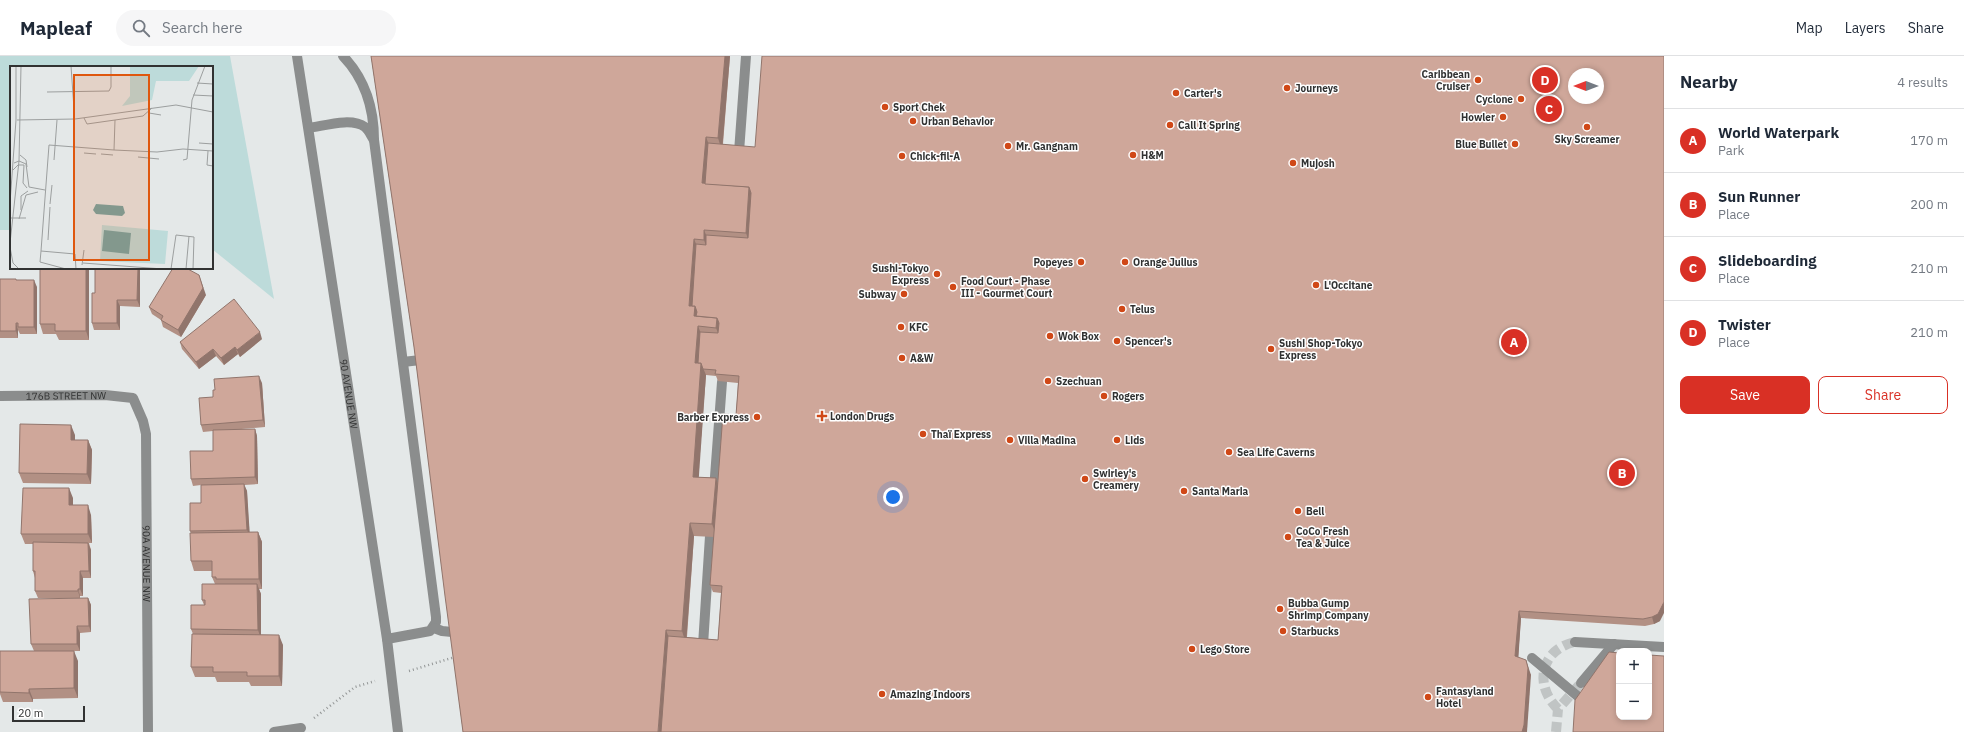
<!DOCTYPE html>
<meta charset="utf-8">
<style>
:root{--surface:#fff;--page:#f6f6f7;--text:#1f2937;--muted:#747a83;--line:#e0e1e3;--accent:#d93025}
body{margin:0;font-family:"IBM Plex Sans",sans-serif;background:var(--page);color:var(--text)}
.controls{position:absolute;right:12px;bottom:12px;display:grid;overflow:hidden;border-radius:8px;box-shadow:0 2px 6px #0003}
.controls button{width:36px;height:36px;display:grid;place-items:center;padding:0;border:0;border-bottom:1px solid var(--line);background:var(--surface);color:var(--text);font:20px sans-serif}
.compass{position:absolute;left:1568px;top:12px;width:36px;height:36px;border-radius:50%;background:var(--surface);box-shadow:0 2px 6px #0003;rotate:270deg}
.scale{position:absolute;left:12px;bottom:10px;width:73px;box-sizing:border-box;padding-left:4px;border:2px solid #313232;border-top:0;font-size:11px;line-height:14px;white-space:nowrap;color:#313232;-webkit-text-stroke:3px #fff;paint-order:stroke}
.you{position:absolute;left:893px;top:441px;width:14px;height:14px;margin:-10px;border:3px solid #fff;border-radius:50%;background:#1a73e8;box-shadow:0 0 0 6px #1a73e833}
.badge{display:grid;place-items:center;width:26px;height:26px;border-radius:50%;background:var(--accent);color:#fff;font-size:13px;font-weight:700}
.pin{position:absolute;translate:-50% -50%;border:2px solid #fff;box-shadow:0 1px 4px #0006}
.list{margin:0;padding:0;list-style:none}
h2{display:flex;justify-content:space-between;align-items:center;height:52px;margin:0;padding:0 16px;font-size:17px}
h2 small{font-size:13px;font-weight:400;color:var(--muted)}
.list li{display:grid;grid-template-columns:26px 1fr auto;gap:12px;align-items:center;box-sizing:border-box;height:64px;padding:0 16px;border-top:1px solid var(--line)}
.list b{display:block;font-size:15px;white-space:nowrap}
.list p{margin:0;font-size:13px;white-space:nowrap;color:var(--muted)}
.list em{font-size:13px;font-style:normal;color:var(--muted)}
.actions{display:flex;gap:8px;padding:12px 16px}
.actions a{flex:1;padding:9px 0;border:1px solid var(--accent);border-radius:8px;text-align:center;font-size:14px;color:var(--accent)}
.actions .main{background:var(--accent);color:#fff}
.icon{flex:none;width:22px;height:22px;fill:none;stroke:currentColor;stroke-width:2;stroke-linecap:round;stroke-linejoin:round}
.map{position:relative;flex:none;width:1664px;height:676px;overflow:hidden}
header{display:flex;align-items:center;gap:24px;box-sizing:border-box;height:56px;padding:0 20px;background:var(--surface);border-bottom:1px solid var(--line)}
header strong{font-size:19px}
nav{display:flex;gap:22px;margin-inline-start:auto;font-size:14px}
.search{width:280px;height:36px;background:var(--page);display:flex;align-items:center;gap:10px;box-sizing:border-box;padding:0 14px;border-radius:22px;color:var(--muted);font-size:15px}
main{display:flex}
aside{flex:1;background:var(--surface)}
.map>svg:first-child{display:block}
.green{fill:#bddbda}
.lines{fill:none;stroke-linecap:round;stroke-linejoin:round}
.minor-tunnel{stroke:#c0c4c4;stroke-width:10;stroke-dasharray:10 5;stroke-linecap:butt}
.path{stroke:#939696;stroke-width:2.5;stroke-dasharray:1 3;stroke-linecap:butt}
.minor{stroke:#8b8d8d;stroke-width:10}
.minor-bridge{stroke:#8b8d8d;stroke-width:10}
.wall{fill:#b29084;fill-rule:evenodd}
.shaded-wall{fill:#91756c}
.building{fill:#cfa79a;stroke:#91756c;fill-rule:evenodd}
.poi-dot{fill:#d04817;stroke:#fff;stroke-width:1.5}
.labels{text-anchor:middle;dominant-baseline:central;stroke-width:3;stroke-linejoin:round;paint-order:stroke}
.poi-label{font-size:10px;font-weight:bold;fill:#313232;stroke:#fff;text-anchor:start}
.street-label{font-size:10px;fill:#313232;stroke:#fff}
.inset-road{fill:none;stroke:#9c9f9f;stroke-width:1}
.view{fill:#df570e;fill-opacity:0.15;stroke:#df570e;stroke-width:2}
.inset-edge{fill:none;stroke:#313232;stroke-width:2}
</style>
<header>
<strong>Mapleaf</strong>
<div class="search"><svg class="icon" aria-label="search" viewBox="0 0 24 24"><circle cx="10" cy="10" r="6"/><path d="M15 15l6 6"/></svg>Search here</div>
<nav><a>Map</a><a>Layers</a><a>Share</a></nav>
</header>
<main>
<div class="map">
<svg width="1664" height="676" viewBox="0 0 1664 676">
<rect width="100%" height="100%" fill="#e4e8e8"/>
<polygon class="green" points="0,0 230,0 274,243 212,193 212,11 11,11 11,174 0,174"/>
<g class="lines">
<g class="minor-tunnel">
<path d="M 1558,653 C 1533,629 1541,593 1575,586"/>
<polyline points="1556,676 1558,653 1581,627"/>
</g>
<g class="path">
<polyline points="409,615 455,601"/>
<polyline points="314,662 355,631 375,625"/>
</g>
<g class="minor">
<path id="s1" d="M 297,0 L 387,583 L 398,676"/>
<path d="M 343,0 C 365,23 374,53 374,84 L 436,561 L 436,566 L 430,575 L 387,583"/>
<path d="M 309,72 C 324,70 351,61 365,71 C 369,74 371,80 374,84"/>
<polyline points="739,96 746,0"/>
<polyline points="403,306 429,303"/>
<path id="s2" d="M 0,340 L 105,339 L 133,342 L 143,365 L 146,378 L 148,676"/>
<polyline points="714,434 722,326"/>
<polyline points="434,572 442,575 452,576"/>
<polyline points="1575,586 1664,591"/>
<polyline points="703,589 710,480"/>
<polyline points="1581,627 1614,588"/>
<polyline points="274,676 301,672"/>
</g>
<polyline class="minor-bridge" points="1532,602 1587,648"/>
</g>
<g class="wall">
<path d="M 371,0 L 730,0 L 723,88 L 1660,565 L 1654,568 L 1645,570 L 1521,562 L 1518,601 L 1531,619 L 463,676 L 414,291 ZM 706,319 L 716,320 L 718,325 L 738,327 L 736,359 L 718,428 L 716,422 L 698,421 ZM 694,480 L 714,481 L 710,529 L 713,536 L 721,537 L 718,584 L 687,581 Z"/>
<polygon points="140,212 140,251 120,250 120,274 94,274 92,267 95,237"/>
<polygon points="89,214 89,284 59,284 56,278 43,278 40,268"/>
<polygon points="0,223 16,223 16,224 37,231 37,278 20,278 18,274 18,282 0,282"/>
<polygon points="206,239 181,281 163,271 161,264 152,258 149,251"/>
<polygon points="262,283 240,301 238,298 224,309 216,300 199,313 182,293 180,286"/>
<polygon points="262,327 265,371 230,374 255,373 257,380 258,428 244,429 247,435 249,476 258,476 262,486 262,533 259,533 261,538 261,579 283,589 282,630 251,630 249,626 217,626 215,621 195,621 191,611 193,578 191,573 204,549 202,544 215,528 212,521 212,515 194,515 191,505 191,477 190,475 201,447 201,429 193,430 191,423 213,395 213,375 203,376 201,369 213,341"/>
<polygon points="75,379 75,384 88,384 92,394 91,428 23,427 19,417"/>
<polygon points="73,442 73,449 91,459 92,487 89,487 91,494 91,522 83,522 83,540 80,540 80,542 38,542 35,535 35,522 33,515 33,488 25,488 21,478"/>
<polygon points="88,542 91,549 91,576 80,577 80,595 41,595 78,605 78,642 33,643 33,646 3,646 0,638 0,595 34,595 31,588"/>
</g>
<g class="shaded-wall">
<polygon points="725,0 730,0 722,95 718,82"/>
<polygon points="706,81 711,94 708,133 702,127"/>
<polygon points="749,131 754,143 750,189 746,177"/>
<polygon points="704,174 709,186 708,196 704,184"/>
<polygon points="694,183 699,195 699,263 694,260 689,250"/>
<polygon points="86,212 89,212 89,284 86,275"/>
<polygon points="138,212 140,212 140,251 137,244"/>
<polygon points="199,219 206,239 181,281 178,274"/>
<polygon points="34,224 37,231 37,278 34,271"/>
<polygon points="117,244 120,250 120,274 117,267"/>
<polygon points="717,262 722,274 721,284 716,272"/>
<polygon points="16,267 18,274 18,282 16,275"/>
<polygon points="698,270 703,283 700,312 695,307"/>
<polygon points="260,276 262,283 240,301 237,294"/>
<polygon points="235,291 238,298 224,309 221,302"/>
<polygon points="213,293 216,300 199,313 196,306"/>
<polygon points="701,307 706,319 698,433 693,421"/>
<polygon points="259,320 262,327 265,371 263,364"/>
<polygon points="71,369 75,379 75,394 71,384"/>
<polygon points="255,373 257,380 258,428 255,421"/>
<polygon points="88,384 92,394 91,428 87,418"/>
<polygon points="716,422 720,434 717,481 712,468"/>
<polygon points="244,428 247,435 250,481 247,474"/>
<polygon points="69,432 73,442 73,459 69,449"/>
<polygon points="88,449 91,459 92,487 88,478"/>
<polygon points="690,467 694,480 686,588 682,575"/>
<polygon points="258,476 262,486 262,533 259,523"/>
<polygon points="88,487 91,494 91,522 89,515"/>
<polygon points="80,515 83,522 83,540 80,533"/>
<polygon points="257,528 261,538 261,583 258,574"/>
<polygon points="78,533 80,540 80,542 78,535"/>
<polygon points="88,542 91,549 91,576 89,570"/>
<polygon points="1664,546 1664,557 1660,565 1654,568 1652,561"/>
<polygon points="1519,555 1521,562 1518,607 1515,600"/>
<polygon points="77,570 80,577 80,595 77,588"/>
<polygon points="666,574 671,587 664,676 658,676"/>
<polygon points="279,579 283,589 282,630 279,620"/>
<polygon points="74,595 78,605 78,642 74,632"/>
<polygon points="1526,604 1531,619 1527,676 1522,676"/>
<polygon points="29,633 33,643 33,646 29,637"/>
</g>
<g class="building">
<polygon points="371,0 725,0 718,82 706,81 702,127 749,131 746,177 704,174 704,184 694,183 689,250 695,250 694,260 717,262 716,272 698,270 695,307 701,307 693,421 716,422 712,468 690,467 682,575 666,574 658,676 463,676 445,540 414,291"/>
<path d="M 762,0 L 1664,0 L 1664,546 L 1658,558 L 1652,561 L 1643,563 L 1519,555 L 1515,600 L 1526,604 L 1528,612 L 1524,669 L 1522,676 L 661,676 L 668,580 L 718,584 L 722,530 L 710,529 L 723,358 L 736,359 L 739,320 L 715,318 L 716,314 L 703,313 L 701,307 L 698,307 L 700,276 L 718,277 L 719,267 L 717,262 L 696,260 L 697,256 L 695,250 L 692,250 L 696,188 L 706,189 L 706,179 L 748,182 L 751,137 L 749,131 L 705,128 L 708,87 L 755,91 ZM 1574,18 L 1598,18 L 1598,42 L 1574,42 Z"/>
<polygon points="40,212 86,212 86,275 55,275 55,268 40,268"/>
<polygon points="95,212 138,212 137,244 117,244 117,267 92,267 92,237 95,237"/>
<polygon points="173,212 186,212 199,219 203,232 178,274 161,264 163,260 149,251"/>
<polygon points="0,223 16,223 16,224 34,224 34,271 18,271 18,267 16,267 16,275 0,275"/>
<polygon points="234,243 260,276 237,294 235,291 221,302 213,293 196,306 180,286"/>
<polygon points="259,320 263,364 201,369 199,342 213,341 213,334 215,334 214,323"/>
<polygon points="20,368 71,369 71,384 88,384 87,418 19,417"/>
<polygon points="255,373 255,421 191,423 190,395 213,395 213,374"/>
<polygon points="244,428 247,474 190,475 190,447 201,447 201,429"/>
<polygon points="23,432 69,432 69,449 88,449 88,478 21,478"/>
<polygon points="258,476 259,523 216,523 216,521 212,521 212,505 191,505 190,477"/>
<polygon points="33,486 88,487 89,515 80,515 80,533 78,533 78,535 35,535 35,515 33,515"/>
<polygon points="202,528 257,528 258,574 191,573 191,549 205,549 205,544 202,544"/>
<polygon points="88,542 89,570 77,570 77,588 31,588 29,543"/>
<polygon points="192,578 279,579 279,620 247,620 247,616 213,616 213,611 191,611"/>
<polygon points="0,595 74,595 74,632 29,633 29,637 0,636"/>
<polygon points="1609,596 1619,597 1619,661 1649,661 1649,599 1664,600 1664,676 1573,676 1575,644"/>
</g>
<g class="poi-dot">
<circle cx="1478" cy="24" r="4"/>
<circle cx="1287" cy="32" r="4"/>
<circle cx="1176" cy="37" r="4"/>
<circle cx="1521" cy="43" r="4"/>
<circle cx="885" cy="51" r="4"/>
<circle cx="1503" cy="61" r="4"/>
<circle cx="913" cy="65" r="4"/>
<circle cx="1170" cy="69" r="4"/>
<circle cx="1587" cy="71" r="4"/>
<circle cx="1515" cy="88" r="4"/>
<circle cx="1008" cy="90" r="4"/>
<circle cx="1133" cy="99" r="4"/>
<circle cx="902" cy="100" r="4"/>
<circle cx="1293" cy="107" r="4"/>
<circle cx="1081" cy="206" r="4"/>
<circle cx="1125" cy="206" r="4"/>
<circle cx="937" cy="218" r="4"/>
<circle cx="1316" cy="229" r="4"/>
<circle cx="953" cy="231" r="4"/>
<circle cx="904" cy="238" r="4"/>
<circle cx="1122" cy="253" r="4"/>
<circle cx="901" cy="271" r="4"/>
<circle cx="1050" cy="280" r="4"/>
<circle cx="1117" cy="285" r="4"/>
<circle cx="1271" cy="293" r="4"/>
<circle cx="902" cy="302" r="4"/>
<circle cx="1048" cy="325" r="4"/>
<circle cx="1104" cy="340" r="4"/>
<path d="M820 354h4v4h4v4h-4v4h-4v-4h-4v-4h4z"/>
<circle cx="757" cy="361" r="4"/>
<circle cx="923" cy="378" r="4"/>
<circle cx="1010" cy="384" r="4"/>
<circle cx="1117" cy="384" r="4"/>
<circle cx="1229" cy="396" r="4"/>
<circle cx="1085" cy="423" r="4"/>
<circle cx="1184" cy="435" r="4"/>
<circle cx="1298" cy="455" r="4"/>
<circle cx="1288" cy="481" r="4"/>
<circle cx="1280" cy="553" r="4"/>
<circle cx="1283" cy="575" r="4"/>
<circle cx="1192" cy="593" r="4"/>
<circle cx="882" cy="638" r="4"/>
<circle cx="1428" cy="641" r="4"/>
</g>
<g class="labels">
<g class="poi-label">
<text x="1470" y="18" text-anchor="end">Caribbean<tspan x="1470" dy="12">Cruiser</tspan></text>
<text x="1295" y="32">Journeys</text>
<text x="1184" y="37">Carter's</text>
<text x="1513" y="43" text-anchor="end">Cyclone</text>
<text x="893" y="51">Sport Chek</text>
<text x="1495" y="61" text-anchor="end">Howler</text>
<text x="921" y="65">Urban Behavior</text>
<text x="1178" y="69">Call It Spring</text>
<text x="1587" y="83" text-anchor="middle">Sky Screamer</text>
<text x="1507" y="88" text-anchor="end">Blue Bullet</text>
<text x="1016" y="90">Mr. Gangnam</text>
<text x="1141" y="99">H&amp;M</text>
<text x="910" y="100">Chick-fil-A</text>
<text x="1301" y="107">Mujosh</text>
<text x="1073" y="206" text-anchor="end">Popeyes</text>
<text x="1133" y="206">Orange Julius</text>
<text x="929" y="212" text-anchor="end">Sushi-Tokyo<tspan x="929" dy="12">Express</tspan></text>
<text x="961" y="225">Food Court - Phase<tspan x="961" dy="12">III - Gourmet Court</tspan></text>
<text x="1324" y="229">L'Occitane</text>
<text x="896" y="238" text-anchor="end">Subway</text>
<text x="1130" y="253">Telus</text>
<text x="909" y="271">KFC</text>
<text x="1058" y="280">Wok Box</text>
<text x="1125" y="285">Spencer's</text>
<text x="1279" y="287">Sushi Shop-Tokyo<tspan x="1279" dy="12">Express</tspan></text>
<text x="910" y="302">A&amp;W</text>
<text x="1056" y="325">Szechuan</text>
<text x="1112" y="340">Rogers</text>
<text x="830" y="360">London Drugs</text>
<text x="749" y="361" text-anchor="end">Barber Express</text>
<text x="931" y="378">Thaï Express</text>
<text x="1018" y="384">Villa Madina</text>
<text x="1125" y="384">Lids</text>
<text x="1237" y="396">Sea Life Caverns</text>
<text x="1093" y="417">Swirley's<tspan x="1093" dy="12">Creamery</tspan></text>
<text x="1192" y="435">Santa Maria</text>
<text x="1306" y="455">Bell</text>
<text x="1296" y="475">CoCo Fresh<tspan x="1296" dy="12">Tea &amp; Juice</tspan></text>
<text x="1288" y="547">Bubba Gump<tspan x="1288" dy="12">Shrimp Company</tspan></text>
<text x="1291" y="575">Starbucks</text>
<text x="1200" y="593">Lego Store</text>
<text x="1436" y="635">Fantasyland<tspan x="1436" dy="12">Hotel</tspan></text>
<text x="890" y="638">Amazing Indoors</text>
</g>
<g class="street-label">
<text stroke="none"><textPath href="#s1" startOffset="342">90 AVENUE NW</textPath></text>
<text stroke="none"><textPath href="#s2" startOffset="66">176B STREET NW</textPath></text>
<text stroke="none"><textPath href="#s2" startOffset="301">90A AVENUE NW</textPath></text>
</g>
</g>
<g transform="translate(10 10)">
<rect width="203" height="203" fill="#e4e8e8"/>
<path d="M 120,0 L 189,0 L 179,15 L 146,15 L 142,34 L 112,40 L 120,30 ZM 92,159 L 158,165 L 155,198 L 90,195 Z" fill="#bddbda"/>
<path d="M 86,138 L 113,140 L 115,147 L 112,150 L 86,148 L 83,144 ZM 94,164 L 121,167 L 119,188 L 92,185 Z" fill="#74a4a4"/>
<path class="inset-road" d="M 61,0 L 64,43M 187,17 L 203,18M 37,26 L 99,25 L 101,21 L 101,0M 183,29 L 203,30M 139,47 L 151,49M 74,52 L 77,58 L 133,50 L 142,42M 7,54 L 65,53 L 166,39 L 203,46M 105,54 L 104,84 L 147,86 L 173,83 L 203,85M 189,77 L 203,78M 198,85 L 197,99 L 203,100M 74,87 L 86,88M 91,88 L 103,89M 10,89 L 16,94 L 17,101M 128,91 L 149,93M 44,94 L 47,54M 173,94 L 177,93 L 182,34 L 195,0M 4,97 L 9,95 L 16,98 L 19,121 L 35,124M 3,104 L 8,99 L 14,99 L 13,117 L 17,122M 0,137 L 6,54 L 6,0M 40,138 L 42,119M 11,144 L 11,130 L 18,125M 0,152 L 16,152M 9,153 L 16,129 L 28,126M 38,174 L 40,141M 0,177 L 9,95 L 11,0M 0,181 L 3,197 L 9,203M 31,185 L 39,79 L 104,84M 73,197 L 153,203M 72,199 L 74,184M 56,203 L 30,196 L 31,185 L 65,188 L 66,203M 161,203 L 166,169 L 184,171 L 183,203M 176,203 L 179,170"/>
<path class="view" d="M 64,9 L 139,9 L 139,194 L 64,194 Z"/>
<rect width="203" height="203" class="inset-edge"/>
</g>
</svg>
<div class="controls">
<button>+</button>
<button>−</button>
</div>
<svg class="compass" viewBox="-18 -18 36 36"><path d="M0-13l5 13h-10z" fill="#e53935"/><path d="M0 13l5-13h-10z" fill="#747a83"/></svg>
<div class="scale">20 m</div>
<div class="you"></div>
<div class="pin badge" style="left:1514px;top:286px">A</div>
<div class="pin badge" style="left:1622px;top:417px">B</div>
<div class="pin badge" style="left:1549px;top:53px">C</div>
<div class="pin badge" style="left:1545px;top:24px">D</div>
</div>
<aside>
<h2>Nearby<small>4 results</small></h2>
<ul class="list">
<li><span class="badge">A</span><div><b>World Waterpark</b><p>Park</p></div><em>170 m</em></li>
<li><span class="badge">B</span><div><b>Sun Runner</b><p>Place</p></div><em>200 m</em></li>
<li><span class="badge">C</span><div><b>Slideboarding</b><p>Place</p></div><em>210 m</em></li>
<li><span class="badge">D</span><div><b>Twister</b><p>Place</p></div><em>210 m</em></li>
</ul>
<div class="actions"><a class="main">Save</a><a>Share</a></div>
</aside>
</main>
